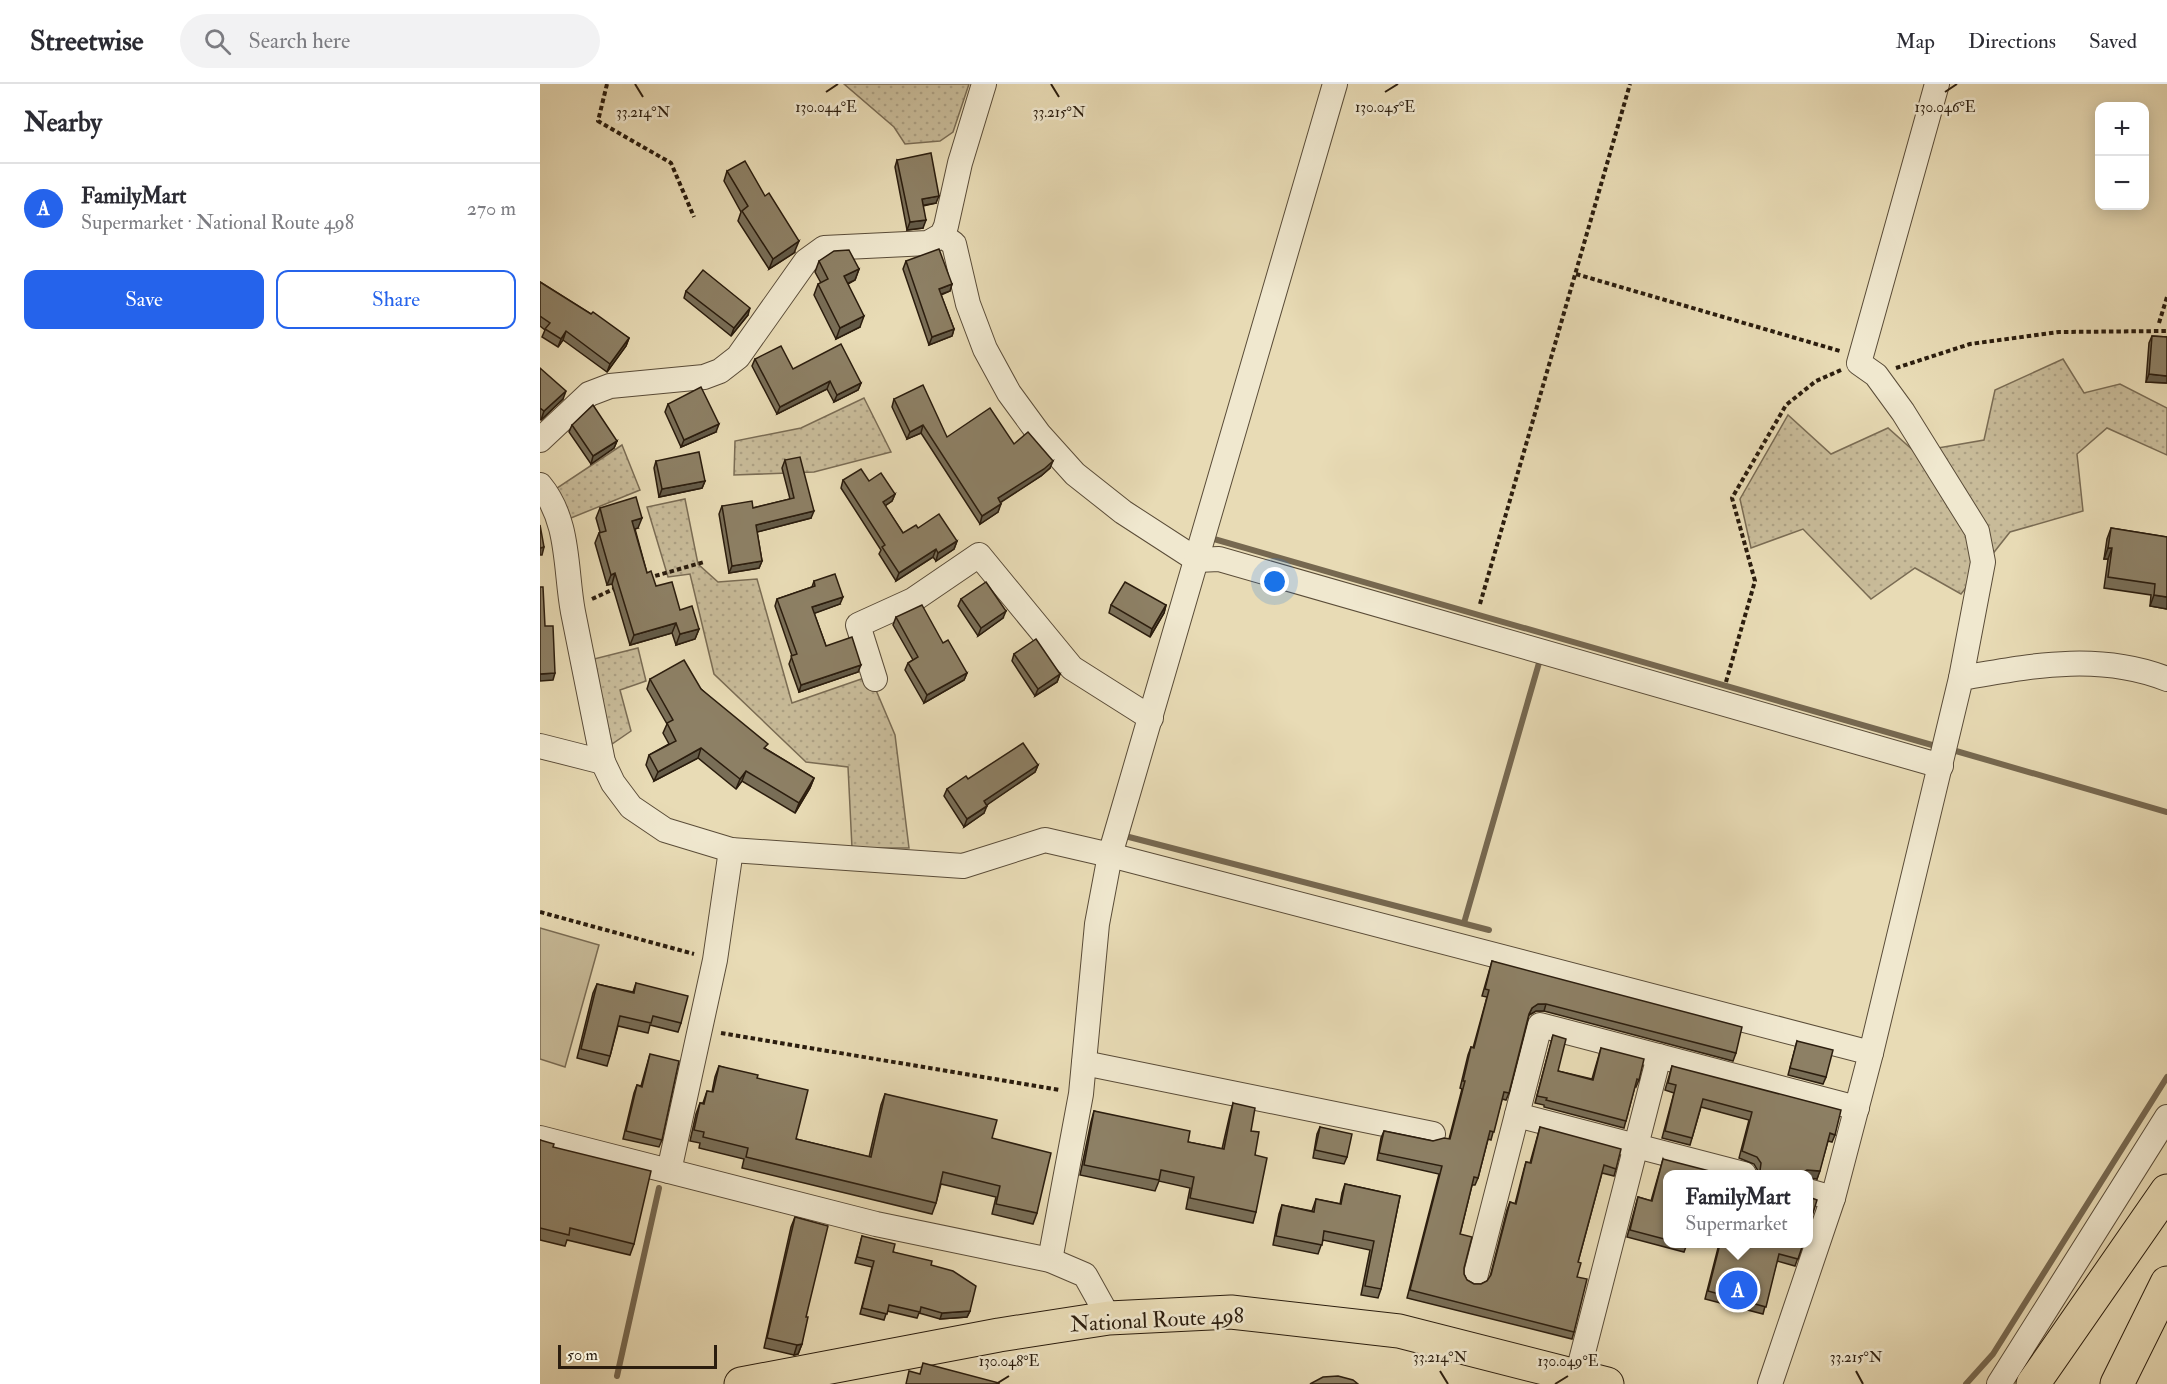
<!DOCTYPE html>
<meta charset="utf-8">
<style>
:root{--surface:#fff;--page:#f2f2f3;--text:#2b2b33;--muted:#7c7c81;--line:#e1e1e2;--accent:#2563eb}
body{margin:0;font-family:"IM FELL Double Pica",serif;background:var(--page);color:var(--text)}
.controls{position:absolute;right:18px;top:18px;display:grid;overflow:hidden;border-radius:12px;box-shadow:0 3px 15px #0003}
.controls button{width:54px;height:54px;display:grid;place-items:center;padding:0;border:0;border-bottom:2px solid var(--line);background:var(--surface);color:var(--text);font:30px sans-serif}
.scale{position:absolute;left:18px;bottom:15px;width:159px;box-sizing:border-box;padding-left:6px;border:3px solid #2b1d0e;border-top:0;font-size:16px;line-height:21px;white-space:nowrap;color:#2b1d0e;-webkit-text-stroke:4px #f0e8cf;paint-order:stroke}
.you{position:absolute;left:735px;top:498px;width:21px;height:21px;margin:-15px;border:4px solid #fff;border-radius:50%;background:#1a73e8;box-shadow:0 0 0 9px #1a73e833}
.badge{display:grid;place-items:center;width:39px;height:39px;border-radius:50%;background:var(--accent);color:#fff;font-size:20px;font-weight:700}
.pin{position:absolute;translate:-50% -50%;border:3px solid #fff;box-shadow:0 2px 6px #0006}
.popup{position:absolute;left:1123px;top:1086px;width:150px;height:78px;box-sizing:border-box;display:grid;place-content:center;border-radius:12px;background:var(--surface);filter:drop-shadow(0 2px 4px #0005);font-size:20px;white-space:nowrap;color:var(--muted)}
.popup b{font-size:22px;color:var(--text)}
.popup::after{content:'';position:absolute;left:50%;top:100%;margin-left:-12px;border:12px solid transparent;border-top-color:var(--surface)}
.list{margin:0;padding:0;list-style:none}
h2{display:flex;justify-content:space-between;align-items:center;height:78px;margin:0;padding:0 24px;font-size:26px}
h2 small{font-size:20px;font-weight:400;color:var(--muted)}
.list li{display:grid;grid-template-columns:39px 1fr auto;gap:18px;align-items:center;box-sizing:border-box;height:90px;padding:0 24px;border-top:2px solid var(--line)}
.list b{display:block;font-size:22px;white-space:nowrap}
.list p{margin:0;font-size:20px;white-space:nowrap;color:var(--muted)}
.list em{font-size:20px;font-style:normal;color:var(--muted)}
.actions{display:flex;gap:12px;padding:18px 24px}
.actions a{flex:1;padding:14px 0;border:2px solid var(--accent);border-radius:12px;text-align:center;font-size:21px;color:var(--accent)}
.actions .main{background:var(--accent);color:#fff}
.icon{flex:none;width:33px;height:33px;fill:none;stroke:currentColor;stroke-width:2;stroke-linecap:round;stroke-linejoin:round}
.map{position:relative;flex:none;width:1627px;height:1300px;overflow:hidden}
header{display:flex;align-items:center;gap:36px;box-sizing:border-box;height:84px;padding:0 30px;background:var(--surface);border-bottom:2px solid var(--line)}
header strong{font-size:28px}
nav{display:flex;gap:33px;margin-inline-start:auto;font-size:21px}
.search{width:420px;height:54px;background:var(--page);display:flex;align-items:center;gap:15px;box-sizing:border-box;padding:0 21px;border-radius:33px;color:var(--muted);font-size:22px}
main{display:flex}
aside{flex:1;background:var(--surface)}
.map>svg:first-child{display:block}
.grass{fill:url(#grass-dots);stroke:#7a6c54;stroke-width:1.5}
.pitch{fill:#c8bb99;stroke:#7a6c54;stroke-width:1.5}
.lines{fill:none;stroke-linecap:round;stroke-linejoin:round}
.stream{stroke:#766850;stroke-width:6}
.minor-casing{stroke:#5a4c38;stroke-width:26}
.highway-casing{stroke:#2b1d0e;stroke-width:35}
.path{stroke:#2b1d0e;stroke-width:4;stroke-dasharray:4.5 3;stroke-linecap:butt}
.minor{stroke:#f0e8cf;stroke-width:24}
.highway{stroke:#e8dbb5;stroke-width:33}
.wall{fill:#796e57;stroke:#2b1d0e;stroke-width:1.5}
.shaded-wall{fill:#635a47;stroke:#2b1d0e;stroke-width:1.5}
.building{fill:#8d8065;stroke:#2b1d0e;stroke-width:1.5}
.ticks{fill:none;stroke:#2b1d0e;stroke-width:2}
.labels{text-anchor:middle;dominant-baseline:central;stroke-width:5;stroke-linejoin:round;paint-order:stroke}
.street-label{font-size:22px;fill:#2b1d0e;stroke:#f0e8cf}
.ticks-label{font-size:15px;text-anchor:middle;fill:#2b1d0e;stroke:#f0e8cf;stroke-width:5;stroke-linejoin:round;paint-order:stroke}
</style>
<header>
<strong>Streetwise</strong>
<div class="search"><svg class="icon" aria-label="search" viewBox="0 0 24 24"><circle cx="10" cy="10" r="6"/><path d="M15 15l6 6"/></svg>Search here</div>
<nav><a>Map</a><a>Directions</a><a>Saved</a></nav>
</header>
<main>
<aside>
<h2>Nearby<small></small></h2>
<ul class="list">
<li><span class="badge">A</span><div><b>FamilyMart</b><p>Supermarket · National Route 498</p></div><em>270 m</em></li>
</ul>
<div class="actions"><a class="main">Save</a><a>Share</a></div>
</aside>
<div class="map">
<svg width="1627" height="1300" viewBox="0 0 1627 1300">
<defs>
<pattern id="grass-dots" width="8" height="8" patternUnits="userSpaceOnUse" patternTransform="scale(1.5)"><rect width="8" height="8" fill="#c8bb99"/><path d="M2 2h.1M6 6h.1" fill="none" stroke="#aca083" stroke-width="1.8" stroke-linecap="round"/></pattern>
</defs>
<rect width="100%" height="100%" fill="#e8dbb5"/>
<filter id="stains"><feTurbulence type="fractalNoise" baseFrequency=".00333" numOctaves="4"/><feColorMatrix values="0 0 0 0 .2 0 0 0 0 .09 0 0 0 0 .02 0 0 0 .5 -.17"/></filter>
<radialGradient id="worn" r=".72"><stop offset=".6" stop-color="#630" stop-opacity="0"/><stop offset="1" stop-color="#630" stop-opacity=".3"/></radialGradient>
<g class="grass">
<polygon points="304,0 429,0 413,48 400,57 365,60 354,43"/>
<polygon points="1523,275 1544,309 1580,300 1627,324 1627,371 1567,344 1537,370 1543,427 1470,448 1421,510 1375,484 1331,515 1263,445 1211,464 1200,415 1248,331 1291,370 1348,344 1375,368 1444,356 1455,306"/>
<polygon points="324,314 351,368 274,388 194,391 195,357 261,344"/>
<polygon points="82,361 100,406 26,436 14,406"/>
<polygon points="145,415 158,480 178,498 217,495 252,619 330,592 355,651 369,764 312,764 308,683 266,678 174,590 150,490 128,493 107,423"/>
<polygon points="98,564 106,597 80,606 91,647 72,660 50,576"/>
</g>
<polygon class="pitch" points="0,844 59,861 25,983 0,975"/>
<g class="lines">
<g class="stream">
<polyline points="667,453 1399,663"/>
<polyline points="1409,665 1627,728"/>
<polyline points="589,753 949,846"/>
<polyline points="924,839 1001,572"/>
<polyline points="77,1292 119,1104"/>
<polyline points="1426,1300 1453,1270 1627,993"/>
</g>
<defs>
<g id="minor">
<polyline points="1397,0 1319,279 1336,291 1363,328 1437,447 1443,478 1421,594"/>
<polyline points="402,151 414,160 428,220 445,265 469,309 499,350 535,390 583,428 657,476 679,475 1401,682"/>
<polyline points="0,356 49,310 70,302 164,293 180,287 198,273 266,177 284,164 388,159 402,151 406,142 420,79 444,0"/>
<path d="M 0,401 C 30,437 25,485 33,528 C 43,578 53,628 63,678 L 73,699 L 91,723 L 125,746 L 191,766 L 423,782 L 505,756 L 570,771 L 1331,969"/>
<polyline points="335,595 318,541 373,516 439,471 532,584 611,634"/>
<polyline points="0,662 63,678"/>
<polyline points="544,979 893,1050"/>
<polyline points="977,1031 1204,1090"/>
<polyline points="0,1054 336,1140 510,1176 545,1191 569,1234"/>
<polyline points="129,1087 175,876 191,766"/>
<polyline points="1268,1107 1293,1114"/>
<polyline points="510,1176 541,1010 557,840 570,771 795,0"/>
<polyline points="935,1194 1000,941 1317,1024"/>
<polyline points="1037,1292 1119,972"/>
<path d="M 1230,1300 L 1293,1114 L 1331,969 L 1421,594 C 1491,582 1558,568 1627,595"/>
<polyline points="1459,1300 1627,1033"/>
</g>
<g id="highway">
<polyline points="201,1300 459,1251 569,1234 691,1228 859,1247 1067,1300"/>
<polyline points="1493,1300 1627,1107"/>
<polyline points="1577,1300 1627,1199"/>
</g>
</defs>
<use href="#minor" class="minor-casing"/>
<use href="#highway" class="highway-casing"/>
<g class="path">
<polyline points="67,0 58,37 131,79 154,133"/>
<polyline points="1036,190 1300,267"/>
<polyline points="1619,239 1627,213"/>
<polyline points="1356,284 1430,260 1519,248 1627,247"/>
<polyline points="108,494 164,478"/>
<polyline points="52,515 78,503"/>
<polyline points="940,520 1090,0"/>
<polyline points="1186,598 1215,497 1192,414 1246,321 1276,297 1301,286"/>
<polyline points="0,828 154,870"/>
<polyline points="181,949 520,1006"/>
</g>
<use href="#minor" class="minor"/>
<use href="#highway" class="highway"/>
</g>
<g class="wall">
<polygon points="357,76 396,119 383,122 383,144 367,146 355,83"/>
<polygon points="187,87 255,168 229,185 198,137 201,128 184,97"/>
<polygon points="279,177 319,185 315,196 308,200 320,243 296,255 274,211 278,200 281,199 275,188"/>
<polygon points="366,177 412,200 410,207 401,211 414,245 412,252 389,261 363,185"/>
<polygon points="0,198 89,254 86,262 67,288 23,256 18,263 2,253 5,246 0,242"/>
<polygon points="146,207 208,231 191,252 144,214"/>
<polygon points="1612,252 1627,253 1627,299 1606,298 1609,259"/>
<polygon points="215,275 253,285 321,299 318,306 294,318 287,305 237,330 212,282"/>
<polygon points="0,285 23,315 1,336 0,335"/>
<polygon points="354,315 407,353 474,360 510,384 501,392 460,418 458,428 440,440 381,349 367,355 352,323"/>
<polygon points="128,320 176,348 141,363 125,328"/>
<polygon points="32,341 77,357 74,364 51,380 29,348"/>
<polygon points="245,376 271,434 217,448 222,477 219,484 189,489 179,430 182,422 213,424 250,415 242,384"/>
<polygon points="116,377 165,397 162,404 119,413 114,384"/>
<polygon points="303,396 329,397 355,410 352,417 345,422 363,449 378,444 417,457 414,465 396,477 393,473 356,497 339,470 341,466 301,404"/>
<polygon points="60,424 98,444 95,445 107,489 116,502 159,545 155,555 136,561 132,549 90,561 72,500 67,501 55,459 59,449 60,448 56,434"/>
<polygon points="1571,444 1627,453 1627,525 1610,522 1611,511 1564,504 1568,475 1564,475 1567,455"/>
<polygon points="274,497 300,520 274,529 286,562 318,588 259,608 249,580 252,572 235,522 237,515 272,503"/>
<polygon points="421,515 463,534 438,552 418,522"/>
<polygon points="571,521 626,521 624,529 610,553 569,529"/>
<polygon points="356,533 427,589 424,596 384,619 365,586 368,579 373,576 353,541"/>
<polygon points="474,570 520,590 517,598 495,612 472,577"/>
<polygon points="110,595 161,605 226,665 274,694 270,704 255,729 202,697 196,705 158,674 114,697 106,681 109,671 129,660 123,649 127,640 107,605"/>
<polygon points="498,681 495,688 446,721 444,729 424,743 404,712 407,705 428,695"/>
<polygon points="952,877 1196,969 1193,977 1004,927 996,927 989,931 988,935 969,1009 966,1016 962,1015 951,1056 948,1055 938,1094 935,1101 932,1101 920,1150 924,1190 927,1196 934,1200 941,1200 947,1197 950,1193 967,1126 970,1118 975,1120 984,1085 986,1078 990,1079 1000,1043 1076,1085 1074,1092 1062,1089 1038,1178 1034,1248 1032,1255 867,1214 899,1090 837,1076 841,1054 844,1047 893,1057 909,1055 922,1005 920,1004 928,971 931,963 933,964 947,913 942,912"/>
<polygon points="96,899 141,939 138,948 110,941 108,949 78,942 70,972 67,982 37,974 53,909 57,900 93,908"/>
<polygon points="1013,951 1018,987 1052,995 1061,964 1099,996 1096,1003 1095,1002 1084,1044 1004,1023 1004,1021 995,1019"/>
<polygon points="1257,957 1286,993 1283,1000 1248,991"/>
<polygon points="110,970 122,1056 119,1063 83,1055 94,1009 97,1001 101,1002"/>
<polygon points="179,982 217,994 256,1055 329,1073 341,1021 345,1010 452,1054 497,1129 493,1140 452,1130 456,1113 401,1100 396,1119 392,1130 202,1084 204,1075 159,1064 160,1059 150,1057 156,1030 160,1019 163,1019 167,1007 172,1008 175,993"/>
<polygon points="1132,982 1295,1051 1292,1058 1288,1057 1277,1095 1269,1090 1218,1090 1218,1087 1214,1080 1199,1074 1209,1036 1161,1023 1150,1061 1122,1054 1134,1009 1125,1006"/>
<polygon points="693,1019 711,1047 715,1071 716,1128 713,1139 646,1125 650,1104 619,1097 615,1107 540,1091 551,1038 554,1027 648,1058 682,1065 690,1030"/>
<polygon points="780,1043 807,1073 804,1080 773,1074 777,1050"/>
<polygon points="0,1056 13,1063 94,1160 90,1171 27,1156 25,1162 0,1156"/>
<polygon points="1123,1075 1128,1090 1128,1160 1147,1160 1144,1168 1087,1153 1098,1113 1111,1117"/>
<polygon points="805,1100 860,1112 841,1205 838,1214 821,1211 830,1166 783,1156 778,1170 733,1161 739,1130 742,1121 772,1127 776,1115 800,1120 802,1109"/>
<polygon points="255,1133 262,1260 258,1270 254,1271 224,1264 251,1143"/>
<polygon points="322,1152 353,1168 391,1181 430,1227 427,1233 400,1235 379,1229 377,1234 347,1227 344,1236 320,1230 332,1183 315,1179"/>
<polygon points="1179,1160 1263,1160 1255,1182 1237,1177 1223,1230 1165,1215"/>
</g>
<g class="shaded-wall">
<polygon points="399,112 396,119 379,122 382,115"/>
<polygon points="386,136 383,144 367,146 370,138"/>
<polygon points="259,157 254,169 229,185 233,175"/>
<polygon points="319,185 315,196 300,203 304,192"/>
<polygon points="412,200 410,207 396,212 399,205"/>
<polygon points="210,224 208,231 191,252 194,244"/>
<polygon points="324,232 320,243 296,255 300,244"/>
<polygon points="414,245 412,252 389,261 392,253"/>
<polygon points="26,247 23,256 18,263 21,255"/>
<polygon points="89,254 86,262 67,288 70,280"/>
<polygon points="1609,290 1627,292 1627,299 1606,298"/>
<polygon points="290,297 287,305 237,330 240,323"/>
<polygon points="321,299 318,306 294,318 297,311"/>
<polygon points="26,307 23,315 1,336 4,327"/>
<polygon points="179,340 176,348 141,363 144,356"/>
<polygon points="383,341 381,349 367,355 370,348"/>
<polygon points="77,357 74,364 51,380 53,372"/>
<polygon points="513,377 510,384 501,392 455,422 458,414"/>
<polygon points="165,397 162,404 119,413 122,405"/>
<polygon points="355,410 352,417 340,425 343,418"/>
<polygon points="461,420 458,428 440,440 442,432"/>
<polygon points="274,427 271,434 213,449 216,441"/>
<polygon points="102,434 98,444 88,447 92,437"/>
<polygon points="417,457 414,465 396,477 398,469"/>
<polygon points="4,463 2,471 0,471 0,464"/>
<polygon points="1568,464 1572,464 1568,475 1564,475"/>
<polygon points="396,465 393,473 356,497 359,489"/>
<polygon points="222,477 219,484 189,489 192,482"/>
<polygon points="75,489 72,500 67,501 71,491"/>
<polygon points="1614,511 1627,513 1627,525 1610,522"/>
<polygon points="303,513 300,520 270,531 272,523"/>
<polygon points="626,521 624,529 610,553 612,545"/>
<polygon points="466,527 463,534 438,552 441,544"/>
<polygon points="136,539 132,549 90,561 94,551"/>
<polygon points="159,545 155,555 136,561 140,550"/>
<polygon points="321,581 318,588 259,608 261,601"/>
<polygon points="15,589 13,596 0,597 0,590"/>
<polygon points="427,589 424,596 384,619 387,611"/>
<polygon points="520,590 517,598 495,612 498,605"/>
<polygon points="161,664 158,674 114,697 118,688"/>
<polygon points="498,681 495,688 441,725 444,717"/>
<polygon points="206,687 202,697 196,705 200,695"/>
<polygon points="274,694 270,704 255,729 259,719"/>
<polygon points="447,722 444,729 424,743 427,735"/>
<polygon points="998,920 1006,920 1004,927 996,927 989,931 986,937 992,924"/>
<polygon points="1267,1086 1280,1087 1277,1095 1269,1094 1269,1090 1260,1090"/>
<polygon points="430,1227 427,1233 400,1235 402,1229"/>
<polygon points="262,1260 258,1270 254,1271 257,1261"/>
</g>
<g class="building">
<polygon points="391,69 399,112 382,115 386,136 370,138 357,76"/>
<polygon points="205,77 225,112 229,109 259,157 233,175 202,127 208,122 187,87"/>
<polygon points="399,165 412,200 399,205 414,245 392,253 366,177"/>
<polygon points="309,166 319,185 304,192 324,232 300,244 278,200 288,195 279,177 294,167"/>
<polygon points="163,186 210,224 194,244 146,207"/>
<polygon points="0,198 51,230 53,228 89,254 70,280 26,247 21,255 5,245 10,239 0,232"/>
<polygon points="1612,252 1627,253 1627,292 1609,290"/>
<polygon points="301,260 321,299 297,311 290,297 240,323 215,275 241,262 253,285"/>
<polygon points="0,284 26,307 4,327 0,324"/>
<polygon points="383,301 407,353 450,324 474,360 488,348 513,377 504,385 458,414 461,420 442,432 383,341 370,348 354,315"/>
<polygon points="161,303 179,340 144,356 128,320"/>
<polygon points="53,321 77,357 53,372 32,341"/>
<polygon points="159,368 165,397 122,405 116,377"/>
<polygon points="260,373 274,427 216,441 222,477 192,482 182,422 212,417 213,424 254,414 245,376"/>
<polygon points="321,385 329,397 341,389 355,410 343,418 363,449 376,441 378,444 399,430 417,457 398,469 396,465 359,489 342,463 345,461 303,396"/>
<polygon points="96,413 102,434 92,437 107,489 111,487 116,502 132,498 140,526 152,522 159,545 140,550 136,539 94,551 75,489 71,491 59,449 66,447 60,424"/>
<polygon points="0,441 4,463 0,464"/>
<polygon points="1571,444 1627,453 1627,513 1614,511 1615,500 1568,493 1572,464 1568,464"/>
<polygon points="295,490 303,513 272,523 286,562 312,553 321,581 261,601 251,572 257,570 237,515 275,502 274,497"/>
<polygon points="446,498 466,527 441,544 421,515"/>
<polygon points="585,498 626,521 612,545 571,521"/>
<polygon points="0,503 3,503 5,542 13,542 15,589 0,590"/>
<polygon points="382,521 403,559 408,556 427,589 387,611 368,579 378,573 356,533"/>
<polygon points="496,555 520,590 498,605 474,570"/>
<polygon points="144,576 161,605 228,660 224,664 274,694 259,719 206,687 200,695 161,664 118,688 109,671 136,657 127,639 133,636 110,595"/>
<polygon points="483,659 498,681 444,717 447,722 427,735 407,705 426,692 428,695"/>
<polygon points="952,877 1202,943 1196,969 1006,920 998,920 992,924 989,930 969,1009 964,1008 954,1048 950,1047 938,1094 934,1093 920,1150 932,1153 924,1184 924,1190 927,1196 934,1200 941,1200 947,1197 951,1191 970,1118 976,1120 986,1078 991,1079 1000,1043 1081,1065 1076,1085 1064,1081 1038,1178 1041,1179 1037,1193 1047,1195 1034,1248 870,1206 902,1082 839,1069 844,1047 893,1057 904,1054 910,1055 925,997 923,997 931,963 934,964 949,906 945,905"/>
<polygon points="96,899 148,912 141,939 113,932 111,939 80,932 70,972 41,965 57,900 94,909"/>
<polygon points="1013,951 1026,955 1018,987 1053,996 1061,964 1104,975 1099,996 1097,995 1086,1037 1006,1016 1007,1014 997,1012"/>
<polygon points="1257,957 1293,966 1286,993 1250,984"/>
<polygon points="110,970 139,977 122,1056 86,1047 97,1001 102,1003"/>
<polygon points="179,982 218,991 217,994 268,1006 256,1055 331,1073 345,1010 457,1036 452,1054 511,1069 497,1129 456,1120 460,1102 403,1088 396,1119 206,1073 208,1064 163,1053 164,1048 154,1046 160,1019 164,1020 167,1007 173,1008"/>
<polygon points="1132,982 1301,1026 1295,1051 1290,1049 1280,1087 1267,1086 1260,1090 1218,1090 1220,1087 1221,1079 1217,1073 1202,1067 1212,1028 1163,1015 1152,1054 1125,1047 1136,1001 1128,999"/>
<polygon points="693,1019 715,1024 711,1047 719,1048 715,1071 727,1074 716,1128 650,1114 654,1093 621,1086 619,1096 544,1081 554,1027 650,1047 648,1058 684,1065"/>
<polygon points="780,1043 812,1050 807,1073 775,1066"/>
<polygon points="0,1056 14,1060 13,1063 111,1087 94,1160 30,1144 29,1151 0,1144"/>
<polygon points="1123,1075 1181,1090 1128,1090 1128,1156 1090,1146 1098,1113 1112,1117"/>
<polygon points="805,1100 860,1112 841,1205 825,1202 834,1157 784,1147 782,1161 736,1152 742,1121 774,1128 776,1115 801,1120"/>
<polygon points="1269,1113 1277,1116 1269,1142"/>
<polygon points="255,1133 288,1142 266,1233 268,1233 262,1260 257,1261 227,1254"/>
<polygon points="322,1152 355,1160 353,1168 392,1177 391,1181 413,1187 436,1202 430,1227 402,1229 381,1223 380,1228 349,1221 347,1230 322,1224 334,1177 317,1173"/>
<polygon points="1180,1160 1263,1160 1258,1175 1239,1170 1226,1223 1168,1207"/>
<polygon points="383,1279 459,1299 459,1300 366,1300 369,1287 380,1290"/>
<polygon points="798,1292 813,1296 818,1300 770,1300 783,1293"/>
</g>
<path class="ticks" d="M 95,0 L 103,13M 511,0 L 519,13M 286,8 L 298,0M 845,8 L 858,0M 1405,8 L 1417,0M 900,1287 L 908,1300M 1316,1287 L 1323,1300M 456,1300 L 469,1292M 1015,1300 L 1028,1292"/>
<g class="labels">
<g class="street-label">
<text transform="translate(617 1236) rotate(-3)">National Route 498</text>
</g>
</g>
<g class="ticks-label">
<text x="286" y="28">130.044°E</text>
<text x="845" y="28">130.045°E</text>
<text x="1405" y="28">130.046°E</text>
<text x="103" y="33">33.214°N</text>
<text x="519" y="33">33.215°N</text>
<text x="900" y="1278">33.214°N</text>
<text x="1316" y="1278">33.215°N</text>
<text x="469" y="1282">130.048°E</text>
<text x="1028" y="1282">130.049°E</text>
</g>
<rect width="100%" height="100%" filter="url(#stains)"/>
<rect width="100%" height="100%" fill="url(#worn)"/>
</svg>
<div class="controls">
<button>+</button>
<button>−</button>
</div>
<div class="scale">50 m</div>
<div class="you"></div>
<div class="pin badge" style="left:1198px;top:1206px">A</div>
<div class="popup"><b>FamilyMart</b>Supermarket</div>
</div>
</main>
